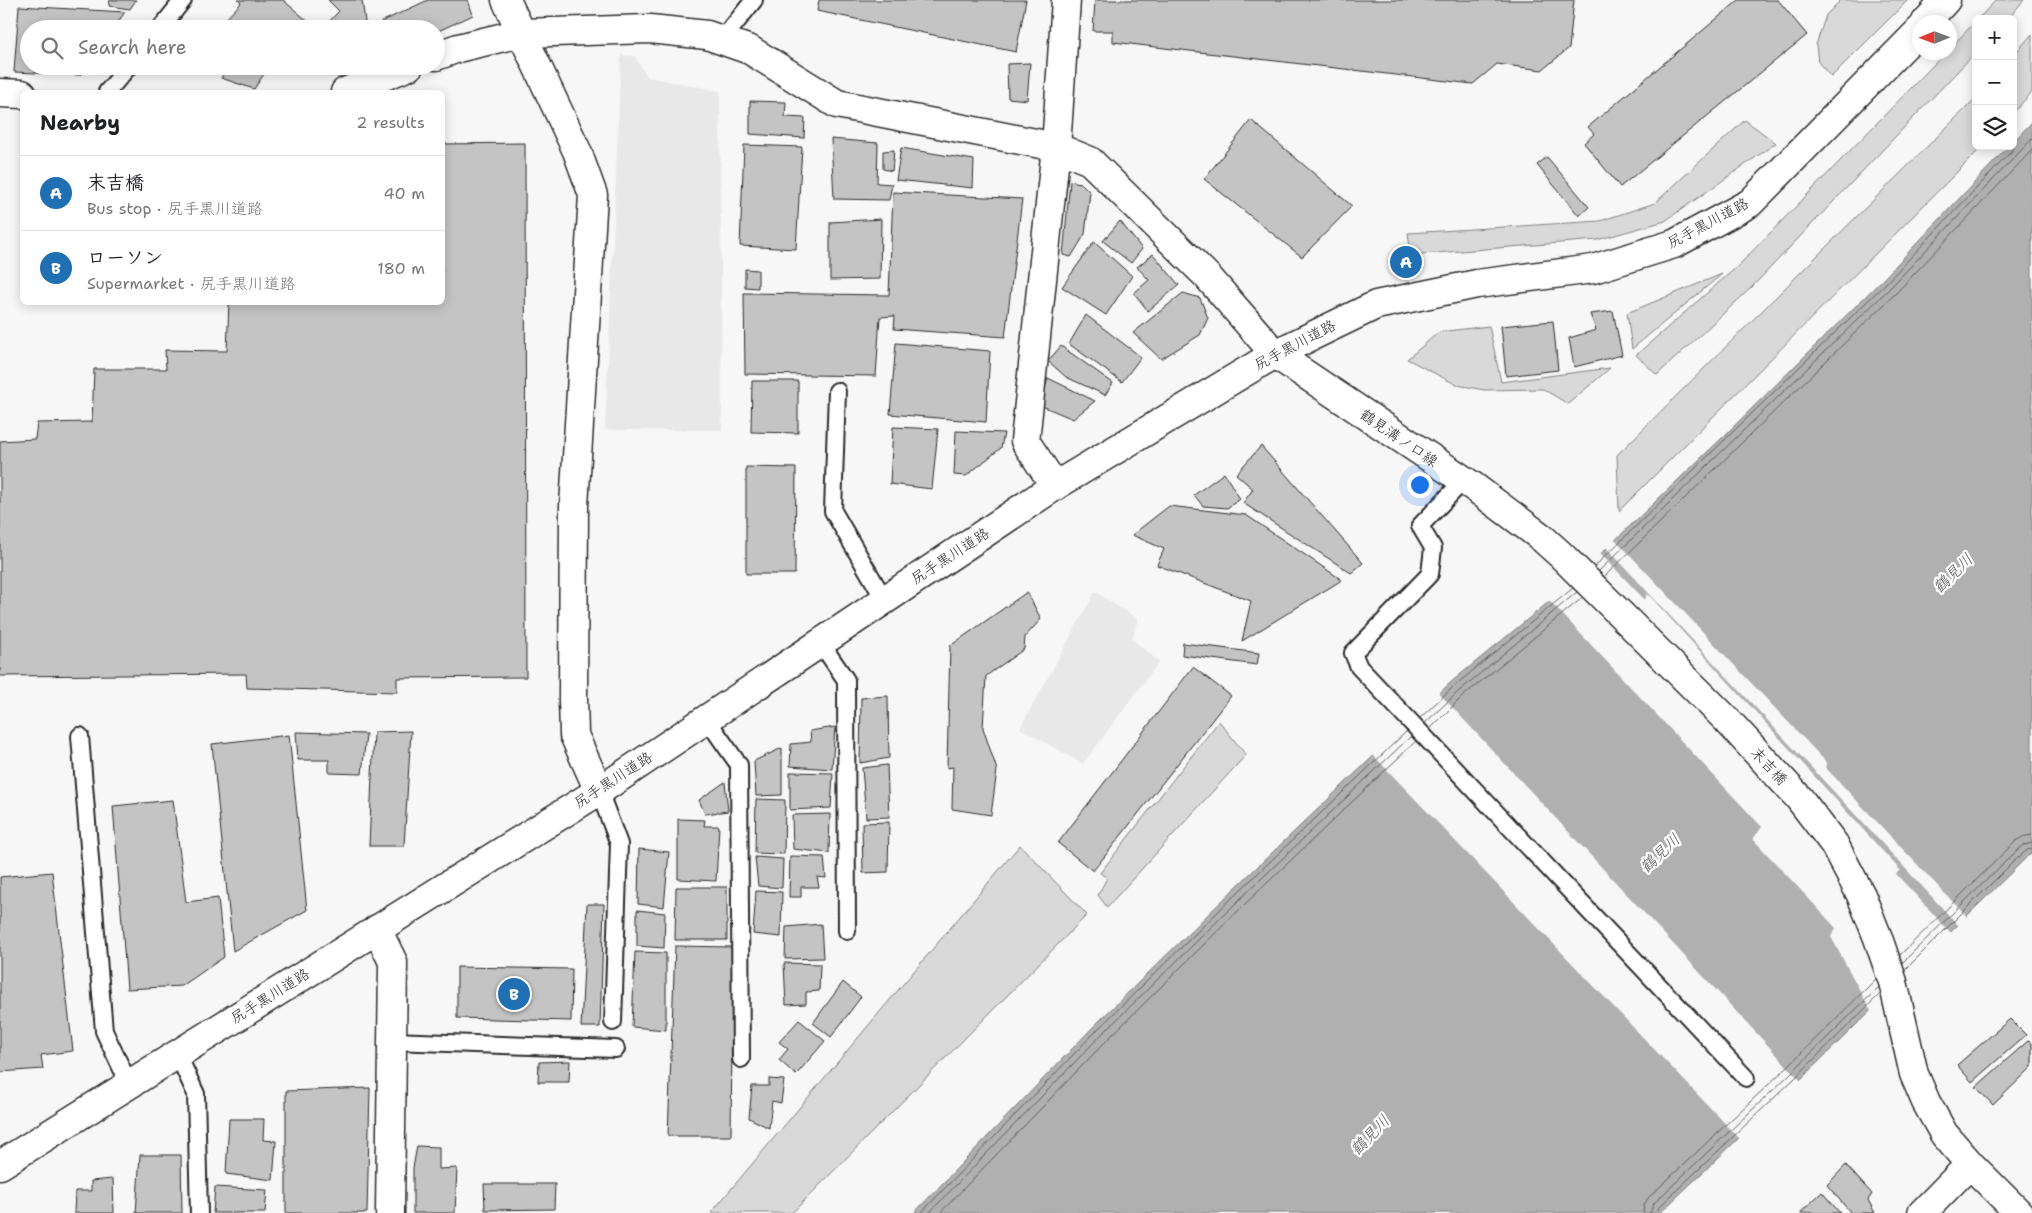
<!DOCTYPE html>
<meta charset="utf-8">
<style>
:root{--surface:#fff;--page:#f2f2f2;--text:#202124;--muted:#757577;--line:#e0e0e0;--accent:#1f6fb2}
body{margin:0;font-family:"Shantell Sans","Klee One",sans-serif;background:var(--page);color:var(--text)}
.controls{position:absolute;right:15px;top:15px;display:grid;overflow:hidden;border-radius:8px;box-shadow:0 2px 12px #0003}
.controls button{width:45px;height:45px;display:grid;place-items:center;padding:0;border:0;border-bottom:1px solid var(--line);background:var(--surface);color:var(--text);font:25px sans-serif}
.compass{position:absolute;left:1912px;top:15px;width:45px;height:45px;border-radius:50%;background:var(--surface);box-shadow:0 2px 12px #0003;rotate:269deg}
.you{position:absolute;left:1419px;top:484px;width:18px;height:18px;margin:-12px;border:4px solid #fff;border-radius:50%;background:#1a73e8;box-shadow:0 0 0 8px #1a73e833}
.badge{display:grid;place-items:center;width:32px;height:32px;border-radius:50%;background:var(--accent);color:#fff;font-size:16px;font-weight:700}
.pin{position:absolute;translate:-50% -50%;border:2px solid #fff;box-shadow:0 1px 5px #0006}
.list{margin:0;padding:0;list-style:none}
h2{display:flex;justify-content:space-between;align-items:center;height:65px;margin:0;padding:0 20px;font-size:21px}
h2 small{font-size:16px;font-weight:400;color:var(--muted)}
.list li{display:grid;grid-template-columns:32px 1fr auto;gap:15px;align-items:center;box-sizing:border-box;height:75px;padding:0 20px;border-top:1px solid var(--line)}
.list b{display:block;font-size:19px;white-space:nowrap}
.list p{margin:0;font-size:16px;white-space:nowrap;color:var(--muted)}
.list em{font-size:16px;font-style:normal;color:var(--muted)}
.icon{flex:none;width:28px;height:28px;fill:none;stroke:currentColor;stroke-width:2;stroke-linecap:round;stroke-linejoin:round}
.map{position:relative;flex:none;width:2032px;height:1213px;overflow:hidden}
.search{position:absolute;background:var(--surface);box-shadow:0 2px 12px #0003;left:20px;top:20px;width:425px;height:55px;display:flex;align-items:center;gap:12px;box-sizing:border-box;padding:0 18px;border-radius:28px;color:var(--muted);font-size:19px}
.panel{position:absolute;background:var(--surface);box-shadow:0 2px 12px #0003;left:20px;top:90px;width:425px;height:215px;border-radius:8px}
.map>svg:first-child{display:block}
.built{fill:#e8e8e8}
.green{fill:#d9d9d9;stroke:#828282}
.water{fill:#b0b0b0;stroke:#7b7b7b}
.pier{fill:#f7f7f7}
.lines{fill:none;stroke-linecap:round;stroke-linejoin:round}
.shore{stroke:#606060;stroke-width:1}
.building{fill:#c4c4c4;stroke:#2b2b2b}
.lane-casing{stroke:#2b2b2b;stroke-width:20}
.street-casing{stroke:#2b2b2b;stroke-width:31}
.secondary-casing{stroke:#2b2b2b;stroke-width:31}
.primary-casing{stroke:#2b2b2b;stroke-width:31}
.lane{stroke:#fff;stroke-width:16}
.street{stroke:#fff;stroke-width:28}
.secondary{stroke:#fff;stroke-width:28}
.primary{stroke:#fff;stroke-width:28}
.labels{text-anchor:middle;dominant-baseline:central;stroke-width:4.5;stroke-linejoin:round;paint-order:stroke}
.street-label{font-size:15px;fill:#2b2b2b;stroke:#fff}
.water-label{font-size:16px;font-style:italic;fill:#5a5a5a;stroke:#fff}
</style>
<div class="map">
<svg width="2032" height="1213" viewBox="0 0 2032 1213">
<rect width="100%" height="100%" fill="#f7f7f7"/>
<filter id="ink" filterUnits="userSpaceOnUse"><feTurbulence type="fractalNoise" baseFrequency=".02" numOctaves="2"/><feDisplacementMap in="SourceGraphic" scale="10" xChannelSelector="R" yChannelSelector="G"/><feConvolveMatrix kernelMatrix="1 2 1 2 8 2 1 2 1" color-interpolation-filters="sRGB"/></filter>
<g filter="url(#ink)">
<g class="built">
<polygon points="621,55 634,56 648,77 720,91 722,430 605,430"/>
<polygon points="1095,592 1138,619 1132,639 1159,662 1083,764 1020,728"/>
</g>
<g class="green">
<polygon points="1841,0 1908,0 1831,77 1818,62 1816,45 1826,15"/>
<polygon points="1996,0 2024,0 2008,19 1978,19"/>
<polygon points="1976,21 1976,52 1752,287 1657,375 1636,355 1739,265 1945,53 1950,52 1950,48"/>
<polygon points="2032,34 2032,92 2013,113 2013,56"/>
<polygon points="1976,98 1976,146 1983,146 1619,511 1617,455"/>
<polygon points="1745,120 1776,143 1665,221 1597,240 1411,255 1408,233 1600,221 1655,203"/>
<polygon points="1722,274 1632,349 1627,313"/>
<polygon points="1489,326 1501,382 1610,368 1568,404 1543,389 1484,390 1457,385 1407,359 1439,332"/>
<polygon points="1219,721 1246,755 1107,907 1098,895 1107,878 1100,873"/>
<polygon points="1020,845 1087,915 792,1213 711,1213"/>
</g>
<polygon class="water" points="2032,122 2032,852 1798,1082 1660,1213 914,1213 1094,1026 1232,891 1450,683 1562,591 1723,437 1884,278 2009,146 2013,146 2013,142"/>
<g class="pier">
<polygon points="1614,538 1827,763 1825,767 1968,918 1959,926 1605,546"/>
<polygon points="1599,552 1645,600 1647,593 1900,870 1896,874 1952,934 1872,1013 1831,937 1836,928 1753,839 1762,827 1548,599"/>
<polygon points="1438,692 1802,1082 1741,1140 1372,754"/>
</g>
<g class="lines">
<g class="shore">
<polyline points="1594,567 1887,282 2011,152 2013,146"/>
<polyline points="1599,571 1892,286 2032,139"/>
<polyline points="1604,577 1897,292 2032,150"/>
<polyline points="1420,718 1453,687 1573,588"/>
<polyline points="1425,723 1458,692 1577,592"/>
<polyline points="1430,729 1462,697 1582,598"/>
<polyline points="1900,955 2017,840 2025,836 2032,835"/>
<polyline points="1902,963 2008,859 2024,845 2032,843"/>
<polyline points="1905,970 2012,863 2027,850 2032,849"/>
<polyline points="921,1213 1098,1029 1235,895 1407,731"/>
<polyline points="929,1213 1102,1034 1240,899 1411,736"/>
<polyline points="940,1213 1108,1039 1245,904 1416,741"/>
<polyline points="1643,1213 1644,1205 1648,1198 1785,1069 1876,979"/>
<polyline points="1650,1213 1654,1203 1790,1074 1879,987"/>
<polyline points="1657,1213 1659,1207 1794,1079 1880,994"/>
</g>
</g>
<g class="building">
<polygon points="110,0 136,0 130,9 109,6"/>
<polygon points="238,0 283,0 317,29 233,29 224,21 241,3"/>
<polygon points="362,0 366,29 330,29 326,25 339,11 328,0"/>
<polygon points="428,0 468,0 473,15 436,32 436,29 384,29 381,22"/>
<polygon points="819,0 1026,0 1016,52 817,11"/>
<polygon points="1095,0 1574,0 1569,48 1542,70 1497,64 1473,84 1113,42 1113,31 1093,31"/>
<polygon points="1739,0 1778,0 1807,35 1620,187 1584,143 1594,134 1588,127"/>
<polygon points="19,6 125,12 113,29 29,29 29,66 86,66 80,75 14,72"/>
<polygon points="214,22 222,29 208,29"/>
<polygon points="1030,63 1027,100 1008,98 1007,64"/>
<polygon points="208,66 223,66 218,74"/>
<polygon points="229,66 265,66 268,68 254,89 221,78"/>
<polygon points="320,66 360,66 338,77"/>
<polygon points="750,101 786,102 785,117 805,118 804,138 750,134"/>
<polygon points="1251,120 1352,206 1302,257 1204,179"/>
<polygon points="831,139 878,143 877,183 892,184 889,200 834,199"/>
<polygon points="525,143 526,677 397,678 397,692 247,688 246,674 0,676 0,441 35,439 37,423 92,422 94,369 166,369 165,350 227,351 229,302 442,302 442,144"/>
<polygon points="744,145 802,147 796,249 740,246"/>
<polygon points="901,148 974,160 973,188 896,180"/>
<polygon points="894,150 892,171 883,169 883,151"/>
<polygon points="1547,157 1589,207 1579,216 1537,165"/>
<polygon points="1070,181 1081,183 1090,192 1085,234 1071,257 1063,255"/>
<polygon points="893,192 1022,199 1005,337 894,329 895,316 880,317 876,376 745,374 744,293 889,295"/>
<polygon points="881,219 880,279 830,280 830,222"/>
<polygon points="1120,221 1142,249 1131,263 1103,241"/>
<polygon points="1094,242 1132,276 1106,315 1062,287"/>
<polygon points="1153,254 1179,285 1148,311 1134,293 1149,280 1137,267"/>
<polygon points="745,269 758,270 758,288 745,287"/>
<polygon points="1183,293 1200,298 1208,318 1200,335 1161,359 1133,333"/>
<polygon points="1613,311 1622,355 1574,367 1569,338 1596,330 1590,314"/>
<polygon points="1086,315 1141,357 1122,382 1069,344"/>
<polygon points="1553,321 1558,370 1506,376 1501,326"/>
<polygon points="896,343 990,351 986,422 890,414"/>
<polygon points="1061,346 1113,383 1105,395 1066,377 1048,361"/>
<polygon points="1048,378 1095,401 1073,419 1040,405"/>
<polygon points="752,381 798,381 798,433 751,432"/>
<polygon points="893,427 938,429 932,489 890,484"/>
<polygon points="956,431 1004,433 1001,448 966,476 954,475"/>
<polygon points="1261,446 1363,563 1351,573 1243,503 1253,489 1236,474"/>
<polygon points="746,467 796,468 795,574 746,574"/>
<polygon points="1224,473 1240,499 1227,508 1203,506 1194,495"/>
<polygon points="1169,506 1246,515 1342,580 1242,641 1251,601 1157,565 1164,549 1132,535"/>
<polygon points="1027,592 1041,619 1025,637 1024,649 986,676 983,728 997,770 991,815 952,809 953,767 947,768 950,646"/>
<polygon points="1183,643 1259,653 1257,665 1182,655"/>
<polygon points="1193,667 1231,696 1093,871 1058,843"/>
<polygon points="888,696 889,758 860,763 861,698"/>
<polygon points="835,727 832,769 790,766 791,744 811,742 810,731"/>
<polygon points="411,731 404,846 369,846 374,732"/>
<polygon points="296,732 366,734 362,774 329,773 329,760 298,760"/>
<polygon points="289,735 307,910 233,951 212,744"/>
<polygon points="782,748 782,795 756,796 754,761"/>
<polygon points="887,765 889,817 866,818 862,768"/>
<polygon points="790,772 833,773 831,808 790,810"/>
<polygon points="725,782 728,811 705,814 699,800"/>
<polygon points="756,799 785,800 784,854 755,853"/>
<polygon points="173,800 186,902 218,898 224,957 182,986 127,989 113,806"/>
<polygon points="830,814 829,853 793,849 792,815"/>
<polygon points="678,819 705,820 704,826 719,826 716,881 678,879"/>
<polygon points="889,822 888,872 863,873 862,823"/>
<polygon points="639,849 669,852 664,907 638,904"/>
<polygon points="790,856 824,857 826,878 817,877 819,887 801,887 801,897 789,897"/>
<polygon points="755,857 783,859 782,888 758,886"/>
<polygon points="52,872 73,1051 41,1055 43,1069 0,1072 0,877"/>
<polygon points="676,887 727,887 727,940 675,940"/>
<polygon points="756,891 782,892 781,937 753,934"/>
<polygon points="587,904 604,904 600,1027 581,1027"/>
<polygon points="637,910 665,913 664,948 637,946"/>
<polygon points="821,924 823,958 785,959 786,927"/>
<polygon points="675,946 733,947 731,1136 668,1136"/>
<polygon points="635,952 666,953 666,1030 632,1027"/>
<polygon points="784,963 820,964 819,991 806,992 806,1004 786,1005"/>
<polygon points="457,967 572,969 571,1021 457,1018"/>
<polygon points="843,982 861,997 831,1037 813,1023"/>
<polygon points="2010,1019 2026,1035 1972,1082 1957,1065"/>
<polygon points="799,1020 825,1041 796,1075 779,1060 788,1049 779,1042"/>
<polygon points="2029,1040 2032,1043 2032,1067 1993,1105 1976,1087"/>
<polygon points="570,1061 569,1082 538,1082 539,1062"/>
<polygon points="769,1079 784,1080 781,1103 772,1101 769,1128 749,1118 752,1086 769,1086"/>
<polygon points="370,1088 367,1213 286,1213 286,1091"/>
<polygon points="229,1119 264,1119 263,1140 276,1141 273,1180 226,1174"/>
<polygon points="417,1146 439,1147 439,1169 457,1168 455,1213 413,1213 413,1168"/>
<polygon points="140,1155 181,1155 182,1213 136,1213"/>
<polygon points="1846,1165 1872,1194 1868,1200 1875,1213 1851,1213 1827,1185"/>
<polygon points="113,1179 114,1213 74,1213 75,1191 91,1191 91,1181"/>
<polygon points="484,1184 555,1184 554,1209 485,1210"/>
<polygon points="215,1187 267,1190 265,1213 213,1213"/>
<polygon points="1822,1192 1840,1213 1800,1213"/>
</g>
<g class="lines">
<defs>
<g id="lane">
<polyline points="160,29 183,0"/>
<polyline points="722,40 754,0"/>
<polyline points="107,92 129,66"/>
<polyline points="837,391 833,511 884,599"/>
<polyline points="1463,481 1420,526 1433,548 1430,574 1353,653 1359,667 1746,1078"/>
<polyline points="820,642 846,680 847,931"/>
<polyline points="706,718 739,765 741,1059"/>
<polyline points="80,736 104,1031 129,1084"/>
<polyline points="599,791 619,844 613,1022"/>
<polyline points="392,1041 616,1049"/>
<polyline points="178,1055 196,1094 199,1213"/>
</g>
<g id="street">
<polyline points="506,0 577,151 593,195 574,506 573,699 574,735 599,791"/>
<polyline points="1055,486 1025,441 1056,147"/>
<polyline points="377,929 393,962 390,1213"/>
<polyline points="1922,1213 1970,1164"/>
</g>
<g id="secondary">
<polyline points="1926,22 1946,0"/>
<polyline points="436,56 458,48 521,33 650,29 707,35 750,50 837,104 1056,147 1090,161 1207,276 1275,354 1376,305 1477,284 1593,269 1674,244 1750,203 1920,30"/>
<polyline points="345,92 409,66"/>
<polyline points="0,93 22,94"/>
<polyline points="1056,147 1066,0"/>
</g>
<polyline id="primary" points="0,1165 599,791 1055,486 1275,354 1474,487 1541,537 1561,555 1726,719 1799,798 1834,844 1861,895 1878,938 1893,982 1914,1074 1926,1102 1944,1134 1970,1164 2019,1213"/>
</defs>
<use href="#lane" class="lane-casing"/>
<use href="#street" class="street-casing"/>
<use href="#secondary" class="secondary-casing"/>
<use href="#primary" class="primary-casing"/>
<use href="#lane" class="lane"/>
<use href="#street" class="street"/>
<use href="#secondary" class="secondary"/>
<use href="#primary" class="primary"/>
</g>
</g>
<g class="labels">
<g class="street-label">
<text transform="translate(1708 223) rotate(-28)">尻手黒川道路</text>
<text transform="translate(1295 345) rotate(-28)">尻手黒川道路</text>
<text transform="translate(1399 438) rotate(34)">鶴見溝ノ口線</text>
<text transform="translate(950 556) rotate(-33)">尻手黒川道路</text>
<text transform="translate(1769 766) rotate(47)">末吉橋</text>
<text transform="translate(613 780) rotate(-33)">尻手黒川道路</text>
<text transform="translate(270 996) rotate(-32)">尻手黒川道路</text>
</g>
<g class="water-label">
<text transform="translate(1953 573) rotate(-44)">鶴見川</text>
<text transform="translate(1660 853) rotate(-43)">鶴見川</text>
<text transform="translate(1370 1135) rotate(-46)">鶴見川</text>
</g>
</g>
</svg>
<div class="controls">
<button>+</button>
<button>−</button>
<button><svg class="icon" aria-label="layers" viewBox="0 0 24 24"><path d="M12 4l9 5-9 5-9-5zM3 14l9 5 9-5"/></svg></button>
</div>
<svg class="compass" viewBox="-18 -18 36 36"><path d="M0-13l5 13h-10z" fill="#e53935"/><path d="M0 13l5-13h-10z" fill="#757577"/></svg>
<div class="you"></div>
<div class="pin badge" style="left:1406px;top:262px">A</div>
<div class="pin badge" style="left:514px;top:994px">B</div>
<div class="search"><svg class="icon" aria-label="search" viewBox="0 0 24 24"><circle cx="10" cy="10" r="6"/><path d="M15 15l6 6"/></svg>Search here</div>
<section class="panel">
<h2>Nearby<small>2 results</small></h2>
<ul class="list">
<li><span class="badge">A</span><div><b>末吉橋</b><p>Bus stop · 尻手黒川道路</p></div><em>40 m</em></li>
<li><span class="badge">B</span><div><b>ローソン</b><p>Supermarket · 尻手黒川道路</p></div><em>180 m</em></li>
</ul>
</section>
</div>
